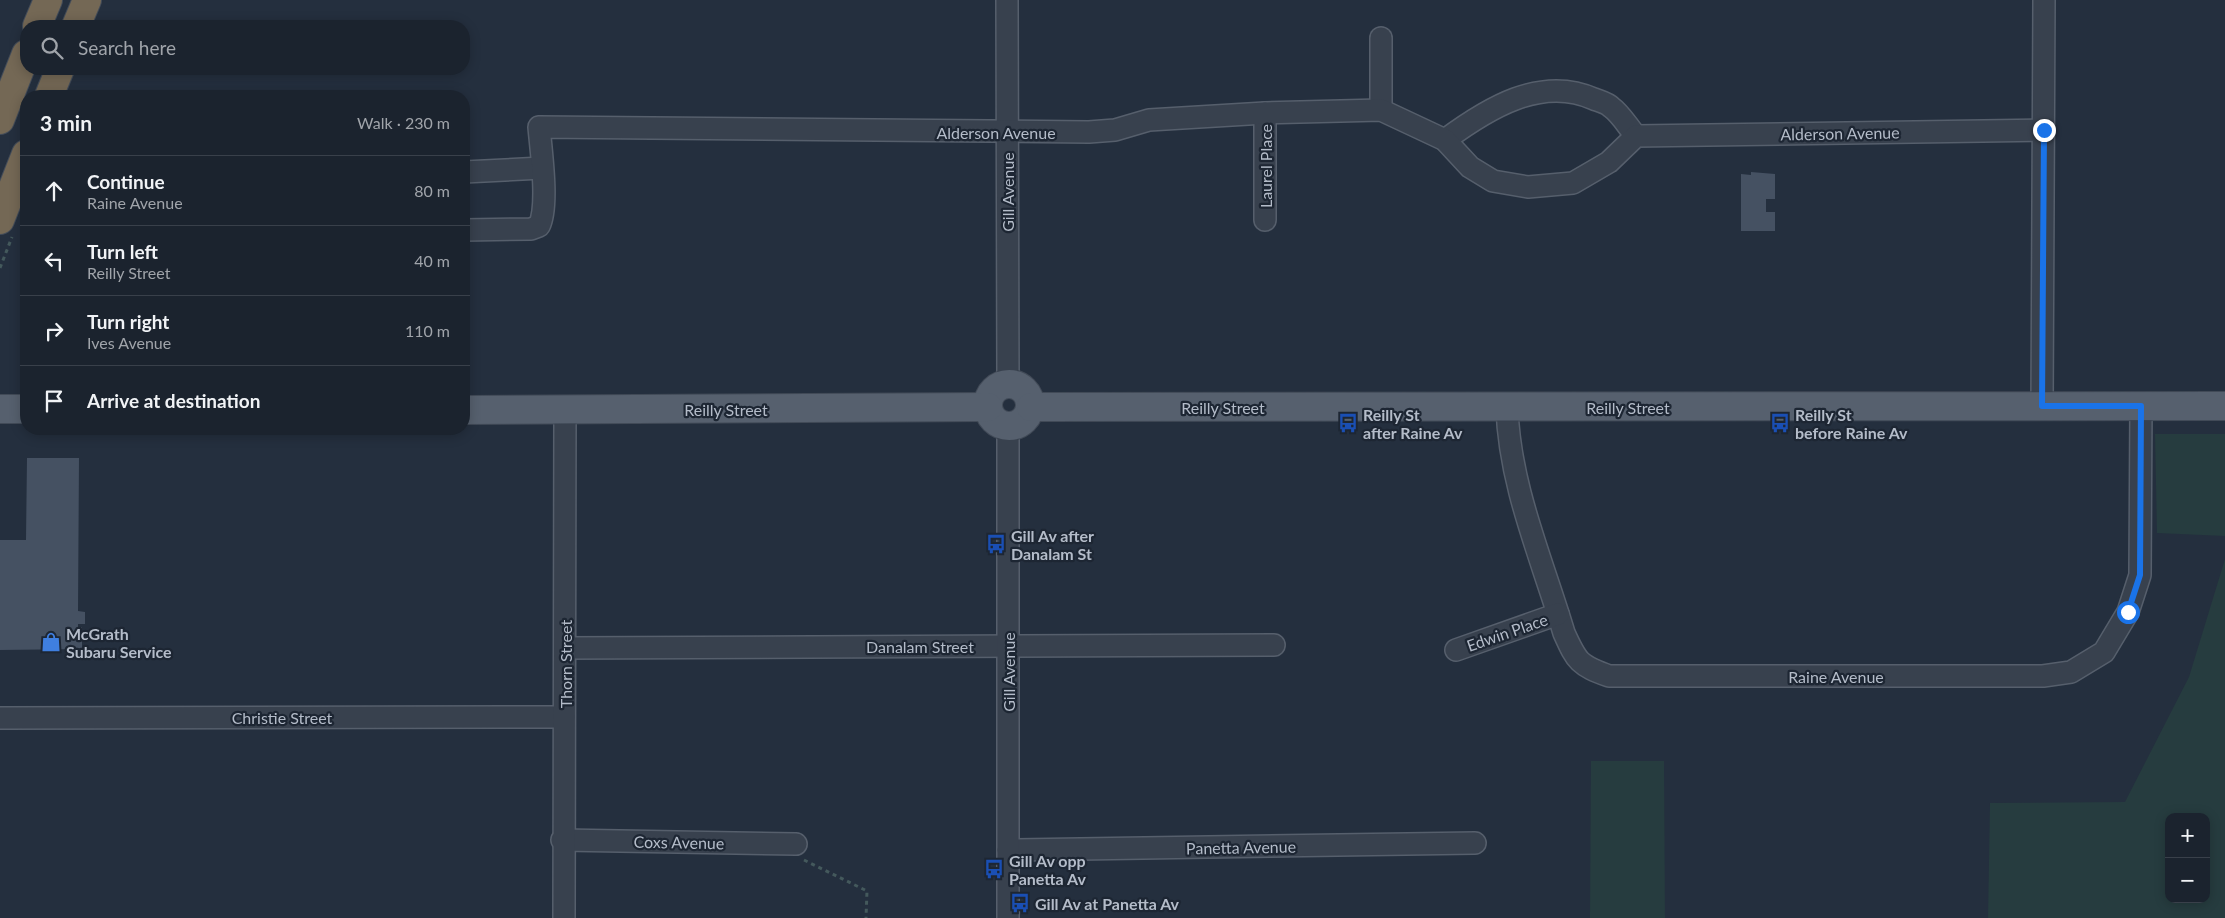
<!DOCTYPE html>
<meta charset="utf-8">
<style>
:root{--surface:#1b232e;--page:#282f3a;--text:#f1f3f6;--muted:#a0a4aa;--line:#39404a}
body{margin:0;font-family:Lato,sans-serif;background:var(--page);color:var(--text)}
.controls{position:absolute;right:15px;bottom:15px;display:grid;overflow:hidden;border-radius:10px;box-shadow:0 2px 12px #0003}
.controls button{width:45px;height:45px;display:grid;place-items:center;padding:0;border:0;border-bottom:1px solid var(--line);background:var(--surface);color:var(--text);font:25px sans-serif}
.stop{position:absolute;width:15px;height:15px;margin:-11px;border:4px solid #1a73e8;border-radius:50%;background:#fff}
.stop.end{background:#1a73e8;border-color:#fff;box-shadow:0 1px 5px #0008}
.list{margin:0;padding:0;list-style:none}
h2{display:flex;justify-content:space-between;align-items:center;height:65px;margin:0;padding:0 20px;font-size:21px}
h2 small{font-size:16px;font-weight:400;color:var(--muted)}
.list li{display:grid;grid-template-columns:32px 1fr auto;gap:15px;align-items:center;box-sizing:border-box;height:70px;padding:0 20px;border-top:1px solid var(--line)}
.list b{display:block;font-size:19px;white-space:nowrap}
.list p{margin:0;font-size:16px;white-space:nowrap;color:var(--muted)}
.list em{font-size:16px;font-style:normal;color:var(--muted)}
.icon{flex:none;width:28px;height:28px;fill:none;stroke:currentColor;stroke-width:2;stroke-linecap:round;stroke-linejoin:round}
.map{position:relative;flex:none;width:2225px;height:918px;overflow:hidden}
.search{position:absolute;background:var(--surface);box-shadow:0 2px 12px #0003;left:20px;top:20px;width:450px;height:55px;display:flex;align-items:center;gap:12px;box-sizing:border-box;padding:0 18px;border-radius:20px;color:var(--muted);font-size:19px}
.panel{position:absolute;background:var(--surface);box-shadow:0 2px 12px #0003;left:20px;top:90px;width:450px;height:345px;border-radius:20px}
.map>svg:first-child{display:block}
.green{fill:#263c3f;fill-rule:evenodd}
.building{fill:#455162}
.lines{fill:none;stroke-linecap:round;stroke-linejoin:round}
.minor-casing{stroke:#565f6c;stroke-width:24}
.major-casing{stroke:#414a57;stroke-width:30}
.highway-casing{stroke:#434c59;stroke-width:30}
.path{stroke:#44595c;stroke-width:3;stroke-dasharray:4 4;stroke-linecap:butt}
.minor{stroke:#38414e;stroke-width:21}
.major{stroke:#56606e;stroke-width:28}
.highway{stroke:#746855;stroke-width:28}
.route{stroke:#1a73e8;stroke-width:6}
.labels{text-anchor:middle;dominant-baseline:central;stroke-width:4.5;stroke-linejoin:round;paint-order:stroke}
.street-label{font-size:16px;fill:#b4bcc9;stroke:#1d2633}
.poi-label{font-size:16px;font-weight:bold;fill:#b4bcc9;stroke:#1d2633;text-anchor:start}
</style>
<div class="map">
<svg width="2225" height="918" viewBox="0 0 2225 918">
<rect width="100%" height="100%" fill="#242f3e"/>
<g class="green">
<polygon points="2155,434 2225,434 2225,536 2157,533"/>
<path d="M 2225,559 L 2225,918 L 1988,918 L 1990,803 L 2125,802 L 2189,677 ZM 2169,817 L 2206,817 L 2206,899 L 2169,899 Z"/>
<polygon points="1591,761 1664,761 1665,918 1590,918"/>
</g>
<g class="building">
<polygon points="1751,172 1775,174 1775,199 1766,199 1766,212 1775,212 1775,231 1741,231 1741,174 1751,175"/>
<polygon points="27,458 79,458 78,611 85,612 85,624 78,624 78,627 82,627 82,649 0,650 0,540 26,540"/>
</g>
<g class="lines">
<defs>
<g id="minor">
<polyline points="1007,0 1008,384"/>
<polyline points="1381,110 1381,38"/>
<polyline points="1265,113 1265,220"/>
<path d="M 1445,140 C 1487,109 1541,75 1594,99 C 1599,101 1607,103 1611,107 C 1621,114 1628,127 1636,136"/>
<polyline points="464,172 542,168"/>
<path d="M 464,230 L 531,229 L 539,226 C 549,206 541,151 539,127 L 1089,132 L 1115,130 L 1149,120 L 1265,113 L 1381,110 L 1445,140 L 1470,167 L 1493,181 L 1528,187 L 1573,183 L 1609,162 L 1636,136 L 2044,130"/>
<path d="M 1507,407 C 1509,485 1542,559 1564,633 C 1577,662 1579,665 1609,676 L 2043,676 L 2071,672 L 2104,652 L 2128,612 L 2140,575 L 2141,406"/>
<polyline points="2042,407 2044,0"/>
<polyline points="565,648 1274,645"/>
<polyline points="1456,650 1558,614"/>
<polyline points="0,718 564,717"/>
<polyline points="562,840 796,844"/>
<polyline points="1008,850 1475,843"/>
<polyline points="564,918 565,410"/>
<polyline points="1008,918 1008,426"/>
</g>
<g id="major">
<circle cx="1009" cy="405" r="21"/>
<polyline points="1031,407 2225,406"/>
<polyline points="0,409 26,409"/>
<polyline points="464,410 988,407"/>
</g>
<g id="highway">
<polyline points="37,26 48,0"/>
<polyline points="76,26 87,0"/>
<polyline points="49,96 60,69"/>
<polyline points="0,120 26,54"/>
<polyline points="0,220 26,154"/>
</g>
</defs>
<use href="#minor" class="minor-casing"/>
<use href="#major" class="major-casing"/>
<use href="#highway" class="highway-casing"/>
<g class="path">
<polyline points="0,268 12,237"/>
<polyline points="804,860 867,891 866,918"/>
</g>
<use href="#minor" class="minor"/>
<use href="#major" class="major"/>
<use href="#highway" class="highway"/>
</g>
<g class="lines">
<polyline class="route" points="2044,130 2042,406 2141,406 2140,575 2128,612"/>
</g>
<defs>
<symbol id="bus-bare" viewBox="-9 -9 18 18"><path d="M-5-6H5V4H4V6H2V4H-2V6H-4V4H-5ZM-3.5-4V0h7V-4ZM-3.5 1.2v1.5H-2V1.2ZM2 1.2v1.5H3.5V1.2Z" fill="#1a4fb4" stroke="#1d2633" stroke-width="2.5" paint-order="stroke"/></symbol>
<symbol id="shop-bare" viewBox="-9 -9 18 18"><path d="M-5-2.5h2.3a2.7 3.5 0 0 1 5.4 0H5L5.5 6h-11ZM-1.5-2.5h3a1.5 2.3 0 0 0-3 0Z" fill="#3f7fe0" stroke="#1d2633" stroke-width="2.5" paint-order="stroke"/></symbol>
</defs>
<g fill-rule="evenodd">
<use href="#bus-bare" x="1334" y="409" width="28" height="28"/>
<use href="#bus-bare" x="1766" y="409" width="28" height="28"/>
<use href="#bus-bare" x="982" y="530" width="28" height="28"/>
<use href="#shop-bare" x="37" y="628" width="28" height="28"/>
<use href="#bus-bare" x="980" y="855" width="28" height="28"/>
<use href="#bus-bare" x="1006" y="889" width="28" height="28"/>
</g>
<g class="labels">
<g class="street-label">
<text x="996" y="132">Alderson Avenue</text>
<text transform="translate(1840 133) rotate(-1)">Alderson Avenue</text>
<text transform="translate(1265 166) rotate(-90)">Laurel Place</text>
<text transform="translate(1007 192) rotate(-90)">Gill Avenue</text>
<text x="1223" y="407">Reilly Street</text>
<text x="1628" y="407">Reilly Street</text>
<text x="726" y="409">Reilly Street</text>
<text transform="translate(1507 632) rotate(-19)">Edwin Place</text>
<text x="920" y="646">Danalam Street</text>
<text transform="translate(565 664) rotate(-90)">Thorn Street</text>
<text transform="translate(1008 672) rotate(-90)">Gill Avenue</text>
<text x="1836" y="676">Raine Avenue</text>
<text x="282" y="717">Christie Street</text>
<text transform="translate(679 842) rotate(1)">Coxs Avenue</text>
<text transform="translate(1241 847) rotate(-1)">Panetta Avenue</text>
</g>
<g class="poi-label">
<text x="1363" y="414">Reilly St<tspan x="1363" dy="18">after Raine Av</tspan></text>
<text x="1795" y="414">Reilly St<tspan x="1795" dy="18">before Raine Av</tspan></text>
<text x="1011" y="535">Gill Av after<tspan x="1011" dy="18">Danalam St</tspan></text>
<text x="66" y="633">McGrath<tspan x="66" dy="18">Subaru Service</tspan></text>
<text x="1009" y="860">Gill Av opp<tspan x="1009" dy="18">Panetta Av</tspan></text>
<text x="1035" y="903">Gill Av at Panetta Av</text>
</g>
</g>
</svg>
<div class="controls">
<button>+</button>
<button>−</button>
</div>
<div class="stop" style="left:2128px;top:612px"></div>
<div class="stop end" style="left:2044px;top:130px"></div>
<div class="search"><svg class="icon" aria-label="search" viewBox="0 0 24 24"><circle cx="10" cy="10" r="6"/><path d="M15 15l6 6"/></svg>Search here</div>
<section class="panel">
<h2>3 min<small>Walk · 230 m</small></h2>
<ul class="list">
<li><svg class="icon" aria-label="ahead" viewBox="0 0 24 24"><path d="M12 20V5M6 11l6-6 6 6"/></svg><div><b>Continue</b><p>Raine Avenue</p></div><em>80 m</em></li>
<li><svg class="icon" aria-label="left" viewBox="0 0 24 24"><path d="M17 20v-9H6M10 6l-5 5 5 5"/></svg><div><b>Turn left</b><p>Reilly Street</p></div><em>40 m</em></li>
<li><svg class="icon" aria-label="right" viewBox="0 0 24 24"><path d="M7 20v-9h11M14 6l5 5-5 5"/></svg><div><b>Turn right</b><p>Ives Avenue</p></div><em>110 m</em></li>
<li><svg class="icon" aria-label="arrive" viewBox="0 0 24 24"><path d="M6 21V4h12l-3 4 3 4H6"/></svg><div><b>Arrive at destination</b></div></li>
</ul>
</section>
</div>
